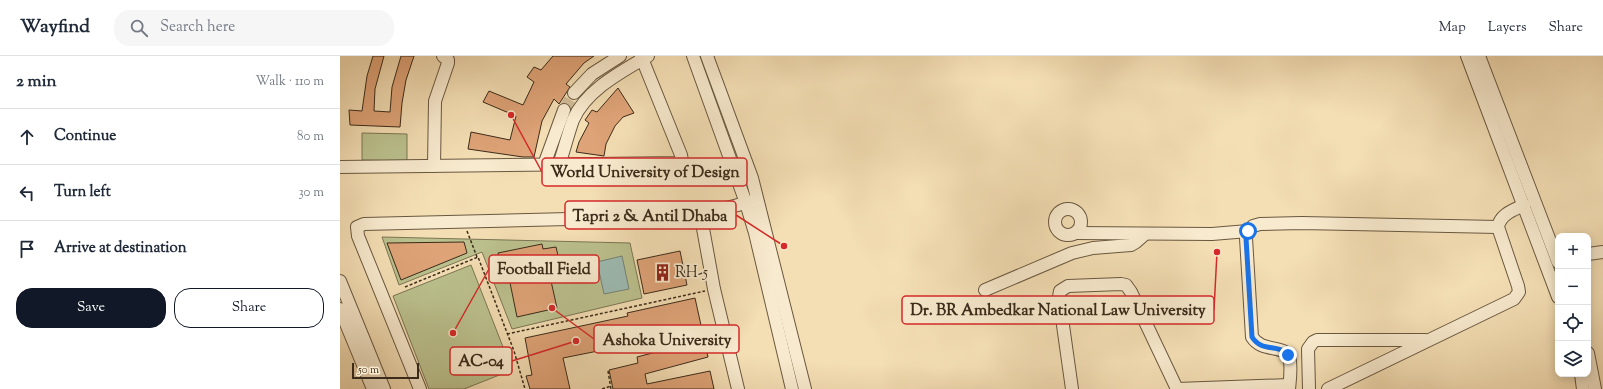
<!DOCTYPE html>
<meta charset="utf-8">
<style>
:root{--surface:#fff;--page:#f6f6f7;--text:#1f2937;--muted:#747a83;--line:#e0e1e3;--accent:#111827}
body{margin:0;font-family:"Sorts Mill Goudy",serif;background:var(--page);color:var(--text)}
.controls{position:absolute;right:12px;bottom:12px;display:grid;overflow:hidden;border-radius:8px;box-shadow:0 2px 10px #0003}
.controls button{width:36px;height:36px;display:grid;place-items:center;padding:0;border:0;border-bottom:1px solid var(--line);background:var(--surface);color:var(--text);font:20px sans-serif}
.scale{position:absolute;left:12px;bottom:10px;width:67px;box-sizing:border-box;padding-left:4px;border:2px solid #3b2b1a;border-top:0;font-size:11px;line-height:14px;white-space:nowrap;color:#3b2b1a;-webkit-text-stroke:3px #f8eace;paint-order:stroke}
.stop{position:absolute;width:12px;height:12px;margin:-9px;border:3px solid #1a73e8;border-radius:50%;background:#fff}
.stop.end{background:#1a73e8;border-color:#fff;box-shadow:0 1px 4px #0008}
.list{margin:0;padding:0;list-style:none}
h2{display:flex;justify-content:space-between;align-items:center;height:52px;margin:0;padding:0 16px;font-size:17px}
h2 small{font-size:13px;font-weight:400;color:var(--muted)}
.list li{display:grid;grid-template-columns:26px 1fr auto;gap:12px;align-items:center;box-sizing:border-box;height:56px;padding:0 16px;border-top:1px solid var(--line)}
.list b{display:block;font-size:15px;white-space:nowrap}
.list em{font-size:13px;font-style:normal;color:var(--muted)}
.actions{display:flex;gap:8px;padding:12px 16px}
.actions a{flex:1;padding:9px 0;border:1px solid var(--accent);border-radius:16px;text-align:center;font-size:14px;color:var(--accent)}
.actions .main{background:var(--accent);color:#fff}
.icon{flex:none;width:22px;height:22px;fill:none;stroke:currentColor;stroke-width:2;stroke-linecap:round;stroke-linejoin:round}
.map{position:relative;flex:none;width:1263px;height:333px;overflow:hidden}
header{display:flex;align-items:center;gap:24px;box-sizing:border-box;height:56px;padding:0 20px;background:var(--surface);border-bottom:1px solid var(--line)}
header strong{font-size:19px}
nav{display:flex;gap:22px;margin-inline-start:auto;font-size:14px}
.search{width:280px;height:36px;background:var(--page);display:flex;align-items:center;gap:10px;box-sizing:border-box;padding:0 14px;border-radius:16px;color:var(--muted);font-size:15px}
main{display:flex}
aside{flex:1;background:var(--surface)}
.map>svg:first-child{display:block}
.green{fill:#bbc18e;stroke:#7b7654}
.water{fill:#9cbbb2;stroke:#758175}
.building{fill:#dea377;stroke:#3b2b1a}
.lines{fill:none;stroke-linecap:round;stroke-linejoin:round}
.minor-tunnel{stroke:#cfba95;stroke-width:12;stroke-dasharray:12 6;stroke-linecap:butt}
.minor-casing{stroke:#695840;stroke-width:14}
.path{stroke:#3b2b1a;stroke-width:1.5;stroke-dasharray:3 2;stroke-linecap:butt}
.minor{stroke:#f8eace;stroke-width:12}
.route{stroke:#1a73e8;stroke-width:5}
.labels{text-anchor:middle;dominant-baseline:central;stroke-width:3.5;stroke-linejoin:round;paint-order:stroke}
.poi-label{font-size:15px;fill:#3b2b1a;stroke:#f8eace;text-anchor:start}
.leader{fill:none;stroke:#d62828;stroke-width:1.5}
.callout-dot{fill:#d62828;stroke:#f8eace;stroke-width:1.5}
.callout{fill:#f8eace;stroke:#d62828;stroke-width:1.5}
.callout-label{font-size:16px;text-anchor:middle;font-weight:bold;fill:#3b2b1a}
</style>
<header>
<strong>Wayfind</strong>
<div class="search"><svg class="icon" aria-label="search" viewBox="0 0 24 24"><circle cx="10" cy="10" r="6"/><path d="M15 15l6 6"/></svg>Search here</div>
<nav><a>Map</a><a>Layers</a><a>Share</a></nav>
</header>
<main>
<aside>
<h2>2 min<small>Walk · 110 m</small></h2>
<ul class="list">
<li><svg class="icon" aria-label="ahead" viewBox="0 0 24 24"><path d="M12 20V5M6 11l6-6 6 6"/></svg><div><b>Continue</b></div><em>80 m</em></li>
<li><svg class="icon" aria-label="left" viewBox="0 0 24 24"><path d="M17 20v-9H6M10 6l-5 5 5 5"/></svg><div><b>Turn left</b></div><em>30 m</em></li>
<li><svg class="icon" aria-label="arrive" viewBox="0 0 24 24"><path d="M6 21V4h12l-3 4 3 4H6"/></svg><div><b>Arrive at destination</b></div></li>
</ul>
<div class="actions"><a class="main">Save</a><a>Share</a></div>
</aside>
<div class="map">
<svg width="1263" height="333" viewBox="0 0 1263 333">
<rect width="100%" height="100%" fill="#f4deb4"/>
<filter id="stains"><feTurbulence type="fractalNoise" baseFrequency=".005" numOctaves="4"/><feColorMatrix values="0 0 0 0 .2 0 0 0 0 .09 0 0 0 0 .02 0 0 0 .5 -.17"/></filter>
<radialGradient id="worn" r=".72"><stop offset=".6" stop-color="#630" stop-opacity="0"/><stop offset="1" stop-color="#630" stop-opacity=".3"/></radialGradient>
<g class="green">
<polygon points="22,77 67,78 67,105 22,104"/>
<polygon points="42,181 290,187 302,242 172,273 142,196 59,229"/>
<polygon points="131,209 172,314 124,333 89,333 53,240"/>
</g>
<polygon class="water" points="282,200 289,233 264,238 257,206"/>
<g class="building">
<polygon points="33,0 44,0 35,33 34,55 50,56 52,31 61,0 74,0 66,24 62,47 60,71 10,69 9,54 22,55 27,20"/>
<polygon points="213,0 254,0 244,7 226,28 230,31 219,48 214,43 202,65 194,101 183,101 128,93 131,76 170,84 176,60 143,46 149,35 183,49 194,26 187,21 194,11 201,14"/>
<polygon points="278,32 294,57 283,61 275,70 266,88 264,100 236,96 239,86 249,67 245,64 252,54 257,56"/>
<polygon points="124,186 127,197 61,224 47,187"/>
<polygon points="202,188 203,193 216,191 219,204 207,207 217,252 177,261 167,212 161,213 158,197"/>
<polygon points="340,195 347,229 304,238 297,204"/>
<polygon points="355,242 368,301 305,318 307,328 370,315 374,333 273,333 269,314 298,307 297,301 320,295 315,272 285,278 288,289 223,302 230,333 190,333 186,320 192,319 185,282 288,260 287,257"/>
</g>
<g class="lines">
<polyline class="minor-tunnel" points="224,54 234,37"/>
<defs>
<g id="minor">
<polyline points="353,0 406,147 415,177 452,333"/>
<polyline points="367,0 412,122 465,333"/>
<polyline points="1127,0 1218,241"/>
<polyline points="1139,0 1218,206"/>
<polyline points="234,37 252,18 280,0"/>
<polyline points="204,109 224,54"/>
<path d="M 219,109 C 224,94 228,78 233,64 C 246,34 281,16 308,0"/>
<polyline points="94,110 95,45 108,7 108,4 103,0"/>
<polyline points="0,111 340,107 342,105 341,99 301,0"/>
<circle cx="728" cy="166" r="13"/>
<polyline points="355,162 379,154 413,145"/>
<polyline points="735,177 872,178 908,175"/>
<polyline points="1248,198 1263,196"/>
<polyline points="0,225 44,333"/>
<polyline points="645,234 732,197 753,192 791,189 796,186 805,178"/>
<polyline points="0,253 33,333"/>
<polyline points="1248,297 1255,333"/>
<polyline points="1241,318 1243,333"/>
<polyline points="80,333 18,180 17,171 24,168 350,160 362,167 374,233 398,333"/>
<polyline points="732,333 719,241 720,235 728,230 781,228 786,229 791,236 837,333"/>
<polyline points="837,333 949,329"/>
<path d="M 949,333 C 950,323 952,310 949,301 C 944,288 922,297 912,281 L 906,182 L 908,175 L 913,170 L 920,168 L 962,167 L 1158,171"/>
<polyline points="969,333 968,293 973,286 977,284 1085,284"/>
<path d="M 988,333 L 1174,243 L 1179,236 L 1178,230 L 1158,171 C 1160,158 1174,154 1184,149"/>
</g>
</defs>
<use href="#minor" class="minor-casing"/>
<g class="path">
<polyline points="127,175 137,201"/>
<polyline points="65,231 138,201 174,295 185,333"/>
<polyline points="167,278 365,235"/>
<polyline points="268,315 271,333"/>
<polyline points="262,333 271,330"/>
</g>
<use href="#minor" class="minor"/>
</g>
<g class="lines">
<path class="route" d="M 908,175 L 906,182 L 912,281 C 922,297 938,287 948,299"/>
</g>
<defs>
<symbol id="building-bare" viewBox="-9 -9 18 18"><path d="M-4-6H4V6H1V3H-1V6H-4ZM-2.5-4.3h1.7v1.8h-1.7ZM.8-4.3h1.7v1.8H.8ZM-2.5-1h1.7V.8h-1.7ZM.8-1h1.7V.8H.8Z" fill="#8f2418" stroke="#f8eace" stroke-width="2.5" paint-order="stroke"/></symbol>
</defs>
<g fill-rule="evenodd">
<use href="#building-bare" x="310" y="204" width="25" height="25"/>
</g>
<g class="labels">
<g class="poi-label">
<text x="335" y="217">RH-5</text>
</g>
</g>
<path class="leader" d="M171 59L202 116M444 190L396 159M113 277L149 213M877 196L874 254M212 252L254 283M236 285L172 305"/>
<g class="callout-dot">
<circle cx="171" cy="59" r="4"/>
<circle cx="444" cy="190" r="4"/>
<circle cx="113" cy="277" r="4"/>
<circle cx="877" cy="196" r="4"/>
<circle cx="212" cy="252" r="4"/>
<circle cx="236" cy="285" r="4"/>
</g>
<g class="callout">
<rect x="202" y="102" width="205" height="28" rx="4"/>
<rect x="225" y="145" width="171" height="28" rx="4"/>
<rect x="149" y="199" width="110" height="28" rx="4"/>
<rect x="562" y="240" width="312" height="28" rx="4"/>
<rect x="254" y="269" width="145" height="28" rx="4"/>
<rect x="110" y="291" width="62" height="28" rx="4"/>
</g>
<g class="callout-label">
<text x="305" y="121">World University of Design</text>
<text x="310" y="165">Tapri 2 &amp; Antil Dhaba</text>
<text x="204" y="218">Football Field</text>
<text x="718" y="259">Dr. BR Ambedkar National Law University</text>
<text x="327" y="289">Ashoka University</text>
<text x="141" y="310">AC-04</text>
</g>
<rect width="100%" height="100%" filter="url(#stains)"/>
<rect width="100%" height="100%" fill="url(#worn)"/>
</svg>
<div class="controls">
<button>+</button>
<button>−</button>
<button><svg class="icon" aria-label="locate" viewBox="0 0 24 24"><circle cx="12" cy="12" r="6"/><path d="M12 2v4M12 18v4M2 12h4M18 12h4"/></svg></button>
<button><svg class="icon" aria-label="layers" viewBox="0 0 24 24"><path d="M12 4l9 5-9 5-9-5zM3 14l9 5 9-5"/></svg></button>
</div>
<div class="scale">50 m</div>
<div class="stop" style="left:908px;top:175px"></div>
<div class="stop end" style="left:948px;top:299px"></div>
</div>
</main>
